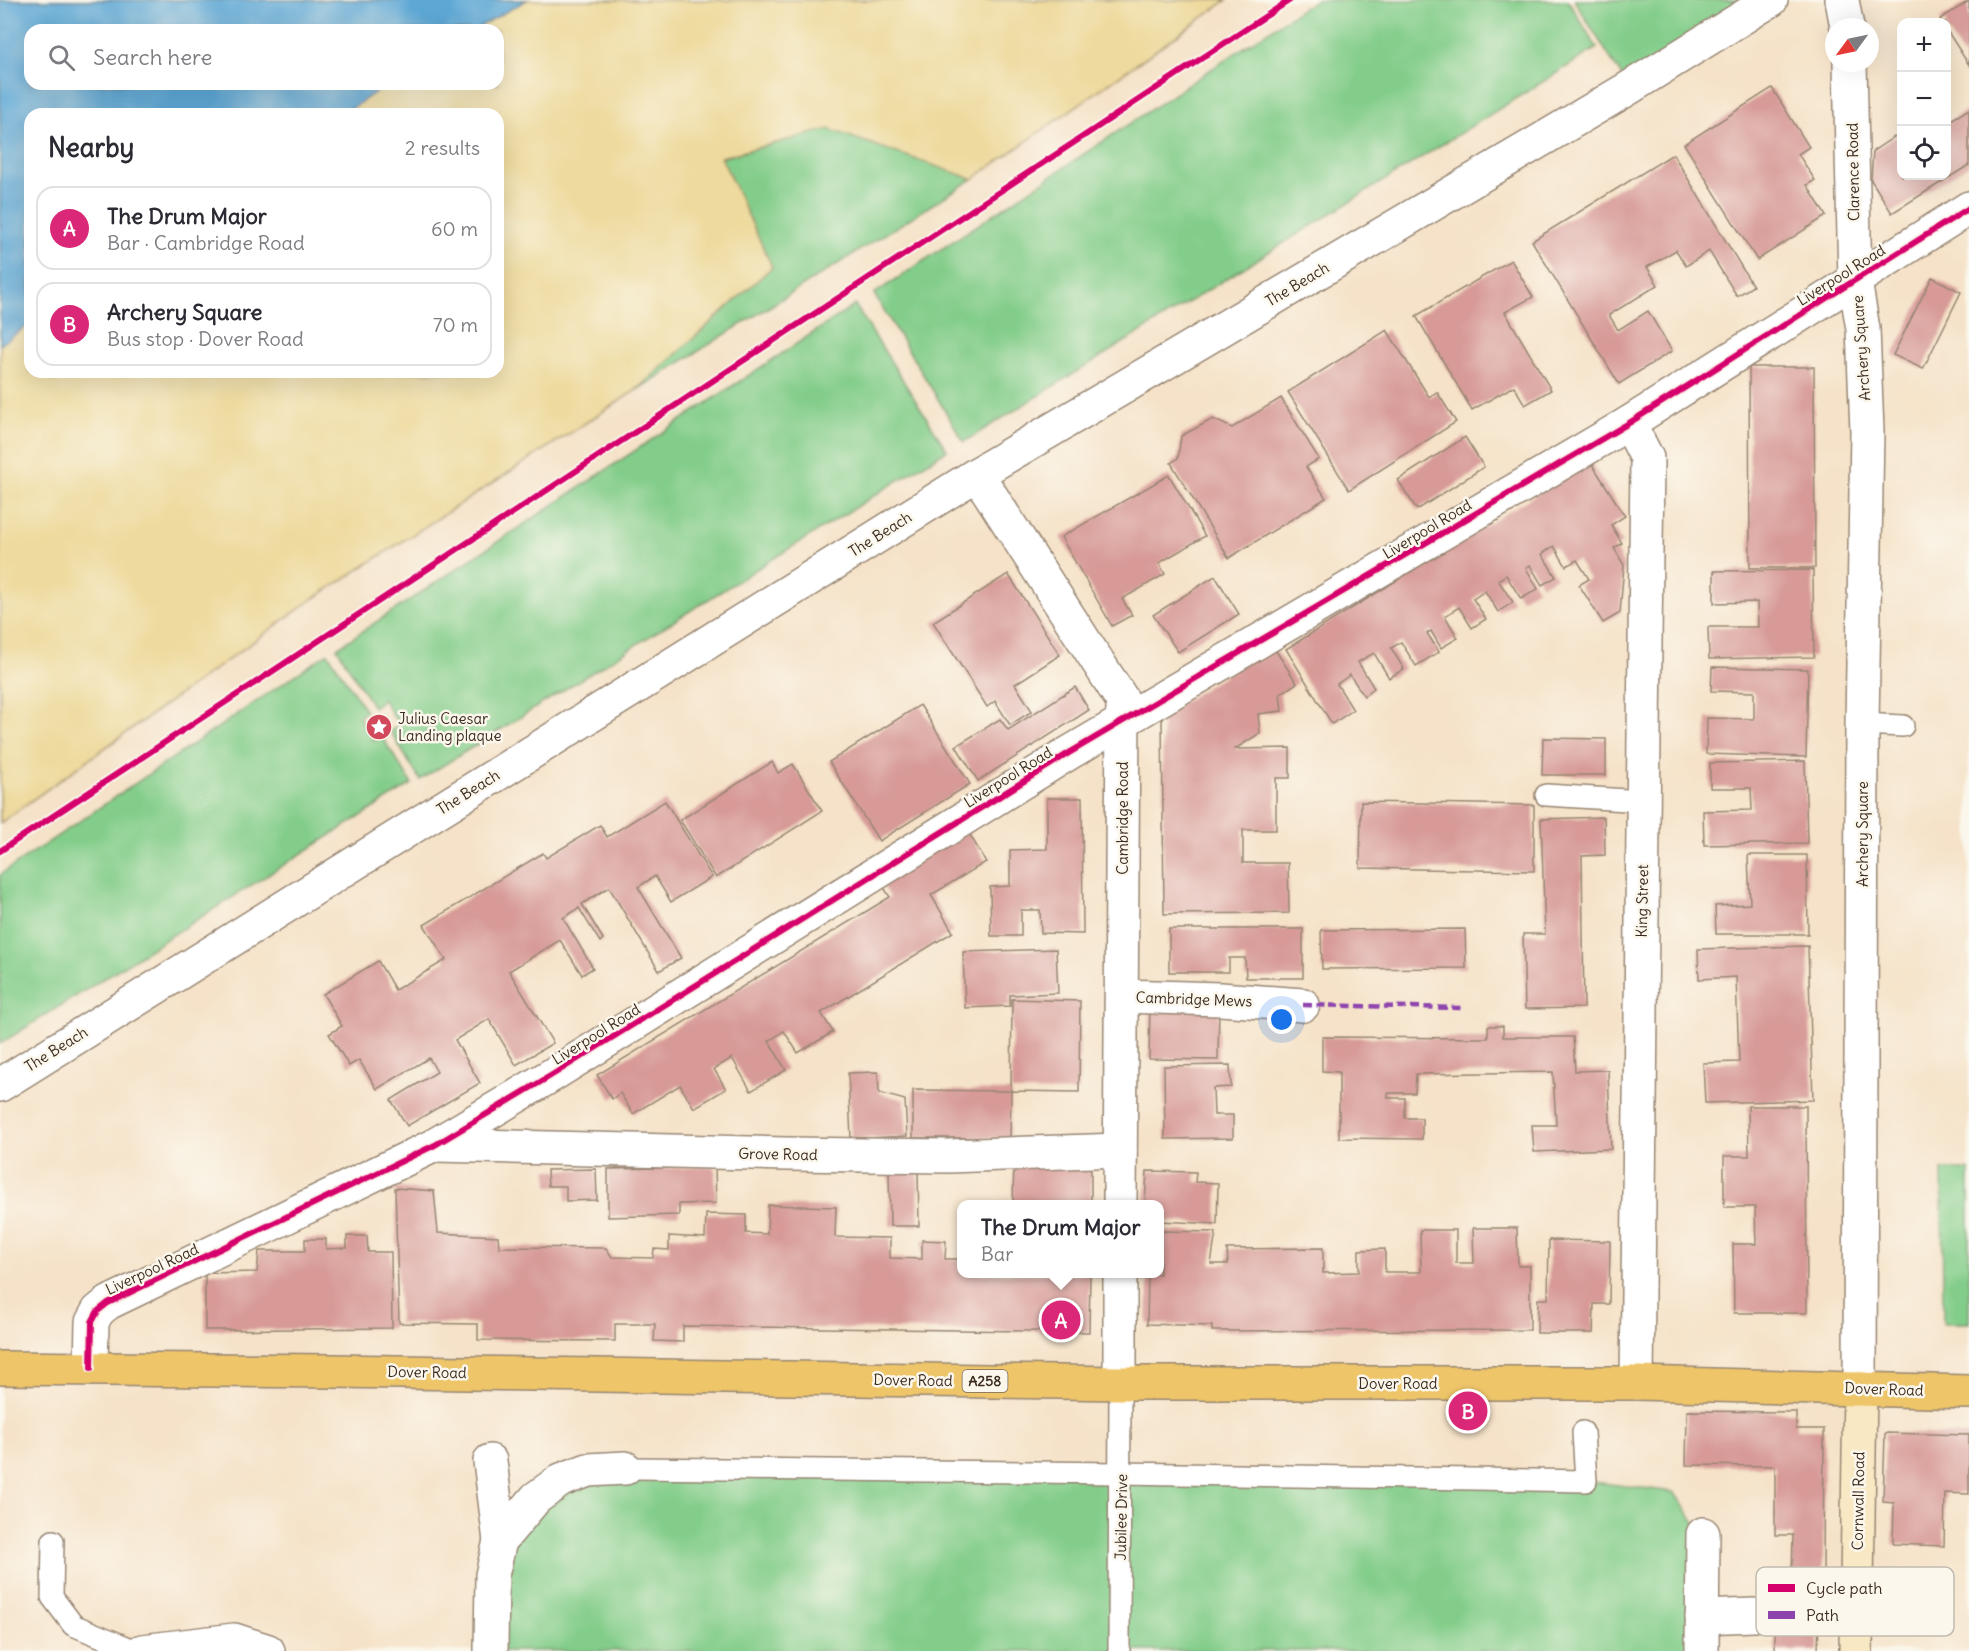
<!DOCTYPE html>
<meta charset="utf-8">
<style>
:root{--surface:#fff;--page:#f7f7f7;--text:#2b2b33;--muted:#7c7c81;--line:#e1e1e2;--accent:#db2777}
body{margin:0;font-family:Delius,sans-serif;background:var(--page);color:var(--text)}
.controls{position:absolute;right:18px;top:18px;display:grid;overflow:hidden;border-radius:12px;box-shadow:0 6px 24px #0002}
.controls button{width:54px;height:54px;display:grid;place-items:center;padding:0;border:0;border-bottom:2px solid var(--line);background:var(--surface);color:var(--text);font:30px sans-serif}
.compass{position:absolute;left:1825px;top:18px;width:54px;height:54px;border-radius:50%;background:var(--surface);box-shadow:0 6px 24px #0002;rotate:237deg}
.you{position:absolute;left:1282px;top:1020px;width:21px;height:21px;margin:-15px;border:4px solid #fff;border-radius:50%;background:#1a73e8;box-shadow:0 0 0 9px #1a73e833}
.badge{display:grid;place-items:center;width:39px;height:39px;border-radius:50%;background:var(--accent);color:#fff;font-size:20px;font-weight:700}
.pin{position:absolute;translate:-50% -50%;border:3px solid #fff;box-shadow:0 2px 6px #0006}
.popup{position:absolute;left:957px;top:1200px;width:207px;height:78px;box-sizing:border-box;display:grid;place-content:center;border-radius:12px;background:var(--surface);filter:drop-shadow(0 2px 4px #0005);font-size:20px;white-space:nowrap;color:var(--muted)}
.popup b{font-size:22px;color:var(--text)}
.popup::after{content:'';position:absolute;left:50%;top:100%;margin-left:-12px;border:12px solid transparent;border-top-color:var(--surface)}
.list{margin:0;padding:0;list-style:none}
h2{display:flex;justify-content:space-between;align-items:center;height:78px;margin:0;padding:0 24px;font-size:26px}
h2 small{font-size:20px;font-weight:400;color:var(--muted)}
.list li{display:grid;grid-template-columns:39px 1fr auto;gap:18px;align-items:center;box-sizing:border-box;height:84px;margin:0 12px 12px;padding:0 12px;border:2px solid var(--line);border-radius:18px}
.list b{display:block;font-size:22px;white-space:nowrap}
.list p{margin:0;font-size:20px;white-space:nowrap;color:var(--muted)}
.list em{font-size:20px;font-style:normal;color:var(--muted)}
.icon{flex:none;width:33px;height:33px;fill:none;stroke:currentColor;stroke-width:2;stroke-linecap:round;stroke-linejoin:round}
.map{position:relative;flex:none;width:1969px;height:1651px;overflow:hidden}
.search{position:absolute;background:var(--surface);box-shadow:0 6px 24px #0002;left:24px;top:24px;width:480px;height:66px;display:flex;align-items:center;gap:15px;box-sizing:border-box;padding:0 21px;border-radius:18px;color:var(--muted);font-size:22px}
.panel{position:absolute;background:var(--surface);box-shadow:0 6px 24px #0002;left:24px;top:108px;width:480px;height:270px;border-radius:18px}
.map>svg:first-child{display:block}
.green{fill:#83cd8a;stroke:#5f7c54;stroke-width:1.5}
.sand{fill:#eeda9e;stroke:#94825e;stroke-width:1.5;fill-rule:evenodd}
.water{fill:#5da7d5;stroke:#4c687a;stroke-width:1.5}
.building{fill:#d79a97}
.lines{fill:none;stroke-linecap:round;stroke-linejoin:round}
.service-casing{stroke:#988673;stroke-width:24}
.minor-casing{stroke:#988673;stroke-width:36}
.tertiary-casing{stroke:#988673;stroke-width:36}
.secondary-casing{stroke:#988673;stroke-width:36}
.primary-casing{stroke:#988673;stroke-width:36}
.service{stroke:#fff;stroke-width:21}
.minor{stroke:#fff;stroke-width:33}
.tertiary{stroke:#fff;stroke-width:33}
.secondary{stroke:#f8e8c3;stroke-width:33}
.primary{stroke:#eec569;stroke-width:33}
.quiet{stroke:#8e44ad;stroke-width:4.5;stroke-dasharray:9 4.5;stroke-linecap:butt}
.cycleway-casing{stroke:#fbf7ec;stroke-width:10}
.cycleway{stroke:#d6006c;stroke-width:6}
.labels{text-anchor:middle;dominant-baseline:central;stroke-width:5;stroke-linejoin:round;paint-order:stroke}
.shield{fill:#fbf7ec;stroke:#75685c;stroke-width:1.5}
.shield-label{font-size:14px;font-weight:bold;fill:#3b2a1e}
.street-label{font-size:15px;fill:#3b2a1e;stroke:#fbf7ec}
.poi-label{font-size:15px;fill:#3b2a1e;stroke:#fbf7ec;text-anchor:start}
.key{fill:#fbf7ec;stroke:#c1baae;stroke-width:1.5}
.key-label{font-size:16px;fill:#3b2a1e}
</style>
<div class="map">
<svg width="1969" height="1651" viewBox="0 0 1969 1651">
<rect width="100%" height="100%" fill="#fbf7ec"/>
<filter id="ink" filterUnits="userSpaceOnUse"><feTurbulence type="fractalNoise" baseFrequency=".0167" numOctaves="2"/><feDisplacementMap in="SourceGraphic" scale="12" xChannelSelector="R" yChannelSelector="G"/><feConvolveMatrix kernelMatrix="1 2 1 2 8 2 1 2 1" color-interpolation-filters="sRGB"/></filter>
<filter id="wash" filterUnits="userSpaceOnUse"><feTurbulence type="fractalNoise" baseFrequency=".008" numOctaves="4" result="noise"/><feDisplacementMap in="SourceGraphic" scale="24" xChannelSelector="R" yChannelSelector="G"/><feGaussianBlur stdDeviation="1.35" result="paint"/><feColorMatrix in="noise" values="0 0 0 0 0 0 0 0 0 0 0 0 0 0 0 0 0 1.4 0 .05"/><feComposite in="paint" operator="in"/></filter>
<g filter="url(#wash)">
<rect width="100%" height="100%" fill="#f5e2c8"/>
<g class="green">
<polygon points="1315,0 1568,0 1597,48 964,442 874,294"/>
<polygon points="1574,0 1771,0 1629,88"/>
<polygon points="829,129 973,179 635,391 772,267 721,158"/>
<polygon points="855,305 947,450 420,780 390,731 399,725 383,700 373,707 337,648"/>
<polygon points="328,653 366,711 359,717 374,741 382,737 412,784 0,1044 0,875"/>
<polygon points="1942,1170 1969,1170 1969,1323 1943,1323"/>
<polygon points="588,1470 1586,1481 1674,1492 1703,1534 1702,1651 491,1651 500,1541"/>
</g>
<path class="sand" d="M 0,0 L 1227,0 L 973,179 L 829,129 L 721,157 L 772,267 L 635,391 L 313,599 L 0,823 ZM 30,30 L 498,30 L 498,84 L 30,84 ZM 30,114 L 498,114 L 498,372 L 30,372 Z"/>
<polygon class="water" points="0,0 527,0 474,30 30,30 30,84 388,84 343,114 30,114 30,324 0,345"/>
<g id="blocks">
<g class="building">
<polygon points="1969,1 1969,65 1946,29 1946,22 1942,22 1940,19"/>
<polygon points="1772,88 1809,147 1798,154 1815,180 1807,185 1826,216 1757,260 1684,144"/>
<polygon points="1969,109 1969,165 1892,213 1871,180 1873,151 1894,137 1902,141 1902,176 1946,176 1946,123"/>
<polygon points="1673,154 1753,286 1737,296 1709,251 1686,266 1676,250 1647,267 1658,285 1609,315 1618,330 1648,311 1672,351 1619,384 1532,241"/>
<polygon points="1511,260 1533,297 1505,312 1551,390 1525,405 1514,386 1472,410 1416,316"/>
<polygon points="1932,277 1961,292 1923,369 1893,355"/>
<polygon points="1387,330 1429,397 1437,392 1456,422 1349,490 1288,392"/>
<polygon points="1749,367 1814,367 1815,568 1750,568"/>
<polygon points="1281,398 1319,459 1306,467 1326,498 1229,558 1171,463 1178,458 1181,436 1213,419 1232,428"/>
<polygon points="1465,437 1484,467 1417,510 1398,480"/>
<polygon points="1590,461 1625,516 1611,525 1622,543 1614,548 1624,565 1620,613 1603,623 1579,585 1589,579 1577,560 1566,566 1554,546 1542,554 1556,577 1542,585 1530,565 1526,568 1538,589 1521,599 1506,575 1498,580 1513,602 1498,612 1485,591 1473,599 1486,619 1472,628 1459,607 1445,616 1458,638 1441,648 1431,631 1427,633 1439,652 1416,666 1401,642 1391,648 1404,669 1389,678 1374,653 1358,662 1374,688 1364,696 1350,675 1337,684 1353,710 1332,724 1286,649"/>
<polygon points="1169,475 1205,536 1159,563 1165,574 1122,599 1132,615 1112,626 1061,537"/>
<polygon points="1813,570 1814,657 1709,659 1708,627 1758,627 1757,602 1714,603 1714,571"/>
<polygon points="1008,574 1060,655 1015,684 1032,711 1010,725 995,701 987,707 933,622"/>
<polygon points="1215,576 1239,614 1178,652 1153,615"/>
<polygon points="1272,645 1297,683 1280,694 1282,711 1258,714 1260,733 1235,749 1290,748 1290,778 1276,778 1276,830 1243,830 1243,863 1288,863 1289,913 1164,914 1162,716"/>
<polygon points="1712,667 1808,669 1806,757 1706,754 1707,718 1754,719 1754,692 1711,691"/>
<polygon points="1075,687 1089,710 978,781 956,746 1000,719 1008,730"/>
<polygon points="920,705 970,784 879,841 829,762"/>
<polygon points="1543,738 1606,739 1606,775 1542,775"/>
<polygon points="1805,761 1807,843 1704,845 1703,811 1752,810 1751,788 1710,788 1710,763"/>
<polygon points="772,762 778,773 793,764 822,811 716,878 680,820"/>
<polygon points="1047,798 1082,798 1083,934 1041,933 1040,910 1021,910 1021,936 991,936 990,887 1010,886 1010,850 1047,849"/>
<polygon points="665,801 712,877 671,902 655,876 638,887 681,958 659,971 609,887 582,904 603,939 600,942 579,908 563,918 593,968 582,975 560,940 509,971 553,1043 516,1065 489,1019 455,1040 480,1083 407,1126 391,1100 437,1072 429,1058 377,1089 359,1060 349,1066 329,1034 342,1026 323,994 378,961 395,990 446,960 424,925 543,853 546,858 600,825 607,837"/>
<polygon points="1361,802 1534,805 1534,871 1360,868"/>
<polygon points="1604,817 1605,855 1582,856 1584,1008 1525,1009 1523,934 1545,934 1541,819"/>
<polygon points="967,830 986,862 931,895 953,932 821,1013 833,1032 798,1053 784,1031 769,1041 786,1070 751,1091 732,1058 714,1069 726,1089 694,1108 680,1085 633,1114 620,1093 612,1099 597,1075 890,897 881,883"/>
<polygon points="1748,855 1807,855 1808,934 1716,934 1715,906 1750,904"/>
<polygon points="1169,929 1303,929 1303,978 1246,978 1245,958 1229,958 1229,972 1169,972"/>
<polygon points="1465,929 1466,968 1322,969 1321,930"/>
<polygon points="1808,946 1813,1100 1705,1103 1703,1063 1739,1062 1736,977 1699,979 1698,949"/>
<polygon points="1056,949 1058,993 1010,995 1010,1006 965,1008 963,952"/>
<polygon points="1012,999 1080,1001 1079,1092 1011,1091 1010,1138 913,1138 913,1090 1011,1091"/>
<polygon points="1150,1004 1219,1005 1218,1060 1149,1059"/>
<polygon points="1488,1026 1503,1026 1503,1037 1573,1037 1575,1071 1608,1070 1611,1149 1534,1152 1532,1125 1556,1125 1553,1072 1416,1074 1415,1093 1388,1093 1388,1098 1405,1098 1405,1118 1422,1118 1422,1139 1339,1138 1339,1072 1322,1071 1322,1037 1488,1038"/>
<polygon points="1230,1065 1231,1087 1213,1088 1214,1115 1233,1115 1233,1138 1165,1139 1164,1066"/>
<polygon points="878,1072 879,1093 905,1100 907,1136 851,1139 848,1073"/>
<polygon points="1748,1106 1806,1106 1807,1313 1734,1313 1733,1244 1756,1244 1755,1207 1724,1207 1724,1156 1749,1156"/>
<polygon points="1014,1158 1091,1159 1091,1204 1013,1204"/>
<polygon points="715,1167 716,1203 679,1204 679,1215 608,1217 608,1169"/>
<polygon points="596,1169 597,1200 566,1201 566,1186 548,1186 547,1170"/>
<polygon points="918,1170 919,1226 890,1226 889,1171"/>
<polygon points="1147,1171 1196,1172 1195,1182 1218,1183 1217,1224 1160,1221 1160,1204 1145,1204"/>
<polygon points="395,1188 434,1191 438,1233 498,1236 499,1247 606,1248 612,1257 653,1258 654,1249 669,1250 669,1236 705,1238 706,1214 746,1215 746,1233 767,1234 768,1205 836,1207 835,1237 890,1238 890,1258 922,1259 922,1240 946,1241 945,1259 962,1259 962,1274 1090,1274 1089,1332 683,1326 683,1342 654,1341 655,1324 615,1324 615,1341 478,1340 478,1324 399,1323"/>
<polygon points="1473,1228 1517,1228 1518,1266 1530,1266 1530,1330 1212,1331 1212,1326 1147,1324 1148,1274 1160,1274 1160,1231 1216,1232 1211,1264 1228,1264 1227,1249 1323,1248 1323,1273 1359,1272 1359,1250 1385,1249 1385,1272 1421,1272 1420,1230 1456,1230 1456,1263 1474,1263"/>
<polygon points="347,1236 367,1236 368,1252 391,1252 392,1328 205,1330 205,1273 257,1272 259,1251 305,1251 305,1239 326,1239 326,1249 347,1248"/>
<polygon points="1549,1240 1610,1241 1609,1304 1594,1304 1593,1333 1537,1333 1538,1299 1548,1299"/>
<polygon points="1687,1411 1796,1412 1796,1429 1824,1429 1823,1579 1792,1579 1793,1535 1775,1535 1775,1466 1686,1465"/>
<polygon points="1885,1433 1969,1435 1969,1494 1945,1493 1944,1546 1893,1544 1894,1503 1883,1502"/>
<polygon points="1775,1620 1819,1620 1818,1651 1775,1651"/>
</g>
</g>
</g>
<g filter="url(#ink)">
<use href="#blocks" fill-opacity="0" stroke="#988673" stroke-width="1.5"/>
<g class="lines">
<defs>
<g id="service">
<polyline points="1862,724 1903,726"/>
<polyline points="1546,795 1643,801"/>
<polyline points="633,1468 1121,1473 1586,1481 1583,1432"/>
<polyline points="53,1541 52,1597 73,1625 136,1651"/>
<polyline points="1119,1651 1120,1383"/>
</g>
<g id="minor">
<polyline points="1842,0 1847,27"/>
<polyline points="1850,63 1855,281 1863,329 1867,431 1862,724 1860,1388"/>
<polyline points="1629,423 1647,458 1637,1383"/>
<polyline points="977,474 1123,701 1120,1204"/>
<polyline points="1122,996 1220,999 1303,1005"/>
<polyline points="435,1145 787,1154 948,1156 1120,1150"/>
<polyline points="91,1368 92,1322 98,1311 108,1303 435,1145 552,1075 1069,753 1629,423 1969,208"/>
<polyline points="1120,1383 1120,1274"/>
<polyline points="490,1461 500,1541"/>
<polyline points="1702,1617 1754,1615"/>
<polyline points="142,1651 234,1640 268,1651"/>
<polyline points="491,1651 492,1575 500,1541 536,1498 561,1480 588,1470 625,1468"/>
<polyline points="1702,1651 1703,1534"/>
</g>
<polyline id="tertiary" points="0,1085 977,474 1629,88 1771,0"/>
<polyline id="secondary" points="1856,1651 1860,1388"/>
<polyline id="primary" points="0,1368 332,1371 1120,1383 1637,1383 1969,1392"/>
</defs>
<use href="#service" class="service-casing"/>
<use href="#minor" class="minor-casing"/>
<use href="#tertiary" class="tertiary-casing"/>
<use href="#secondary" class="secondary-casing"/>
<use href="#primary" class="primary-casing"/>
<use href="#service" class="service"/>
<use href="#minor" class="minor"/>
<use href="#tertiary" class="tertiary"/>
<use href="#secondary" class="secondary"/>
<use href="#primary" class="primary"/>
<polyline class="quiet" points="1303,1005 1462,1008"/>
<defs>
<g id="cycleway">
<path d="M 0,851 C 428,565 861,286 1290,0"/>
<polyline points="91,1368 92,1322 98,1311 108,1303 435,1145 552,1075 1069,753 1629,423 1969,208"/>
</g>
</defs>
<use href="#cycleway" class="cycleway-casing"/>
<use href="#cycleway" class="cycleway"/>
</g>
</g>
<defs>
<symbol id="sight-disc" viewBox="-11 -11 22 22"><circle r="9.5" fill="#d1495b" stroke="#fbf7ec"/><path d="M0-6L1.8-2.2L6-1.7L2.9 1.2L3.7 5.4L0 3.3L-3.7 5.4L-2.9 1.2L-6-1.7L-1.8-2.2Z" fill="#fff"/></symbol>
</defs>
<g fill-rule="evenodd">
<use href="#sight-disc" x="364" y="712" width="30" height="30"/>
</g>
<g class="labels">
<rect class="shield" x="962.5" y="1370" width="45" height="22" rx="4.5"/>
<g class="shield-label">
<text x="985" y="1381">A258</text>
</g>
<g class="street-label">
<text transform="translate(1853 172) rotate(-91)">Clarence Road</text>
<text transform="translate(1841 275) rotate(-32)">Liverpool Road</text>
<text transform="translate(1297 284) rotate(-31)">The Beach</text>
<text transform="translate(1861 348) rotate(-94)">Archery Square</text>
<text transform="translate(1427 529) rotate(-31)">Liverpool Road</text>
<text transform="translate(880 534) rotate(-32)">The Beach</text>
<text transform="translate(1008 777) rotate(-32)">Liverpool Road</text>
<text transform="translate(468 792) rotate(-32)">The Beach</text>
<text transform="translate(1122 818) rotate(-90)">Cambridge Road</text>
<text transform="translate(1862 834) rotate(-90)">Archery Square</text>
<text transform="translate(1642 901) rotate(-89)">King Street</text>
<text transform="translate(1194 999) rotate(2)">Cambridge Mews</text>
<text transform="translate(596 1034) rotate(-32)">Liverpool Road</text>
<text transform="translate(56 1049) rotate(-32)">The Beach</text>
<text transform="translate(778 1154) rotate(1)">Grove Road</text>
<text transform="translate(152 1269) rotate(-25)">Liverpool Road</text>
<text transform="translate(427 1372) rotate(1)">Dover Road</text>
<text transform="translate(913 1380) rotate(1)">Dover Road</text>
<text x="1398" y="1383">Dover Road</text>
<text transform="translate(1884 1389) rotate(2)">Dover Road</text>
<text transform="translate(1858 1501) rotate(-89)">Cornwall Road</text>
<text transform="translate(1121 1517) rotate(-89)">Jubilee Drive</text>
</g>
<g class="poi-label">
<text x="398" y="718">Julius Caesar<tspan x="398" dy="17">Landing plaque</tspan></text>
</g>
</g>
<rect x="1756" y="1567" width="198" height="69" rx="9" class="key"/>
<rect x="1768" y="1584" width="27" height="8" fill="#d6006c"/>
<rect x="1768" y="1611" width="27" height="8" fill="#8e44ad"/>
<g class="key-label">
<text x="1806" y="1594">Cycle path</text>
<text x="1806" y="1621">Path</text>
</g>
</svg>
<div class="controls">
<button>+</button>
<button>−</button>
<button><svg class="icon" aria-label="locate" viewBox="0 0 24 24"><circle cx="12" cy="12" r="6"/><path d="M12 2v4M12 18v4M2 12h4M18 12h4"/></svg></button>
</div>
<svg class="compass" viewBox="-18 -18 36 36"><path d="M0-13l5 13h-10z" fill="#e53935"/><path d="M0 13l5-13h-10z" fill="#7c7c81"/></svg>
<div class="you"></div>
<div class="pin badge" style="left:1061px;top:1320px">A</div>
<div class="popup"><b>The Drum Major</b>Bar</div>
<div class="pin badge" style="left:1468px;top:1411px">B</div>
<div class="search"><svg class="icon" aria-label="search" viewBox="0 0 24 24"><circle cx="10" cy="10" r="6"/><path d="M15 15l6 6"/></svg>Search here</div>
<section class="panel">
<h2>Nearby<small>2 results</small></h2>
<ul class="list">
<li><span class="badge">A</span><div><b>The Drum Major</b><p>Bar · Cambridge Road</p></div><em>60 m</em></li>
<li><span class="badge">B</span><div><b>Archery Square</b><p>Bus stop · Dover Road</p></div><em>70 m</em></li>
</ul>
</section>
</div>
